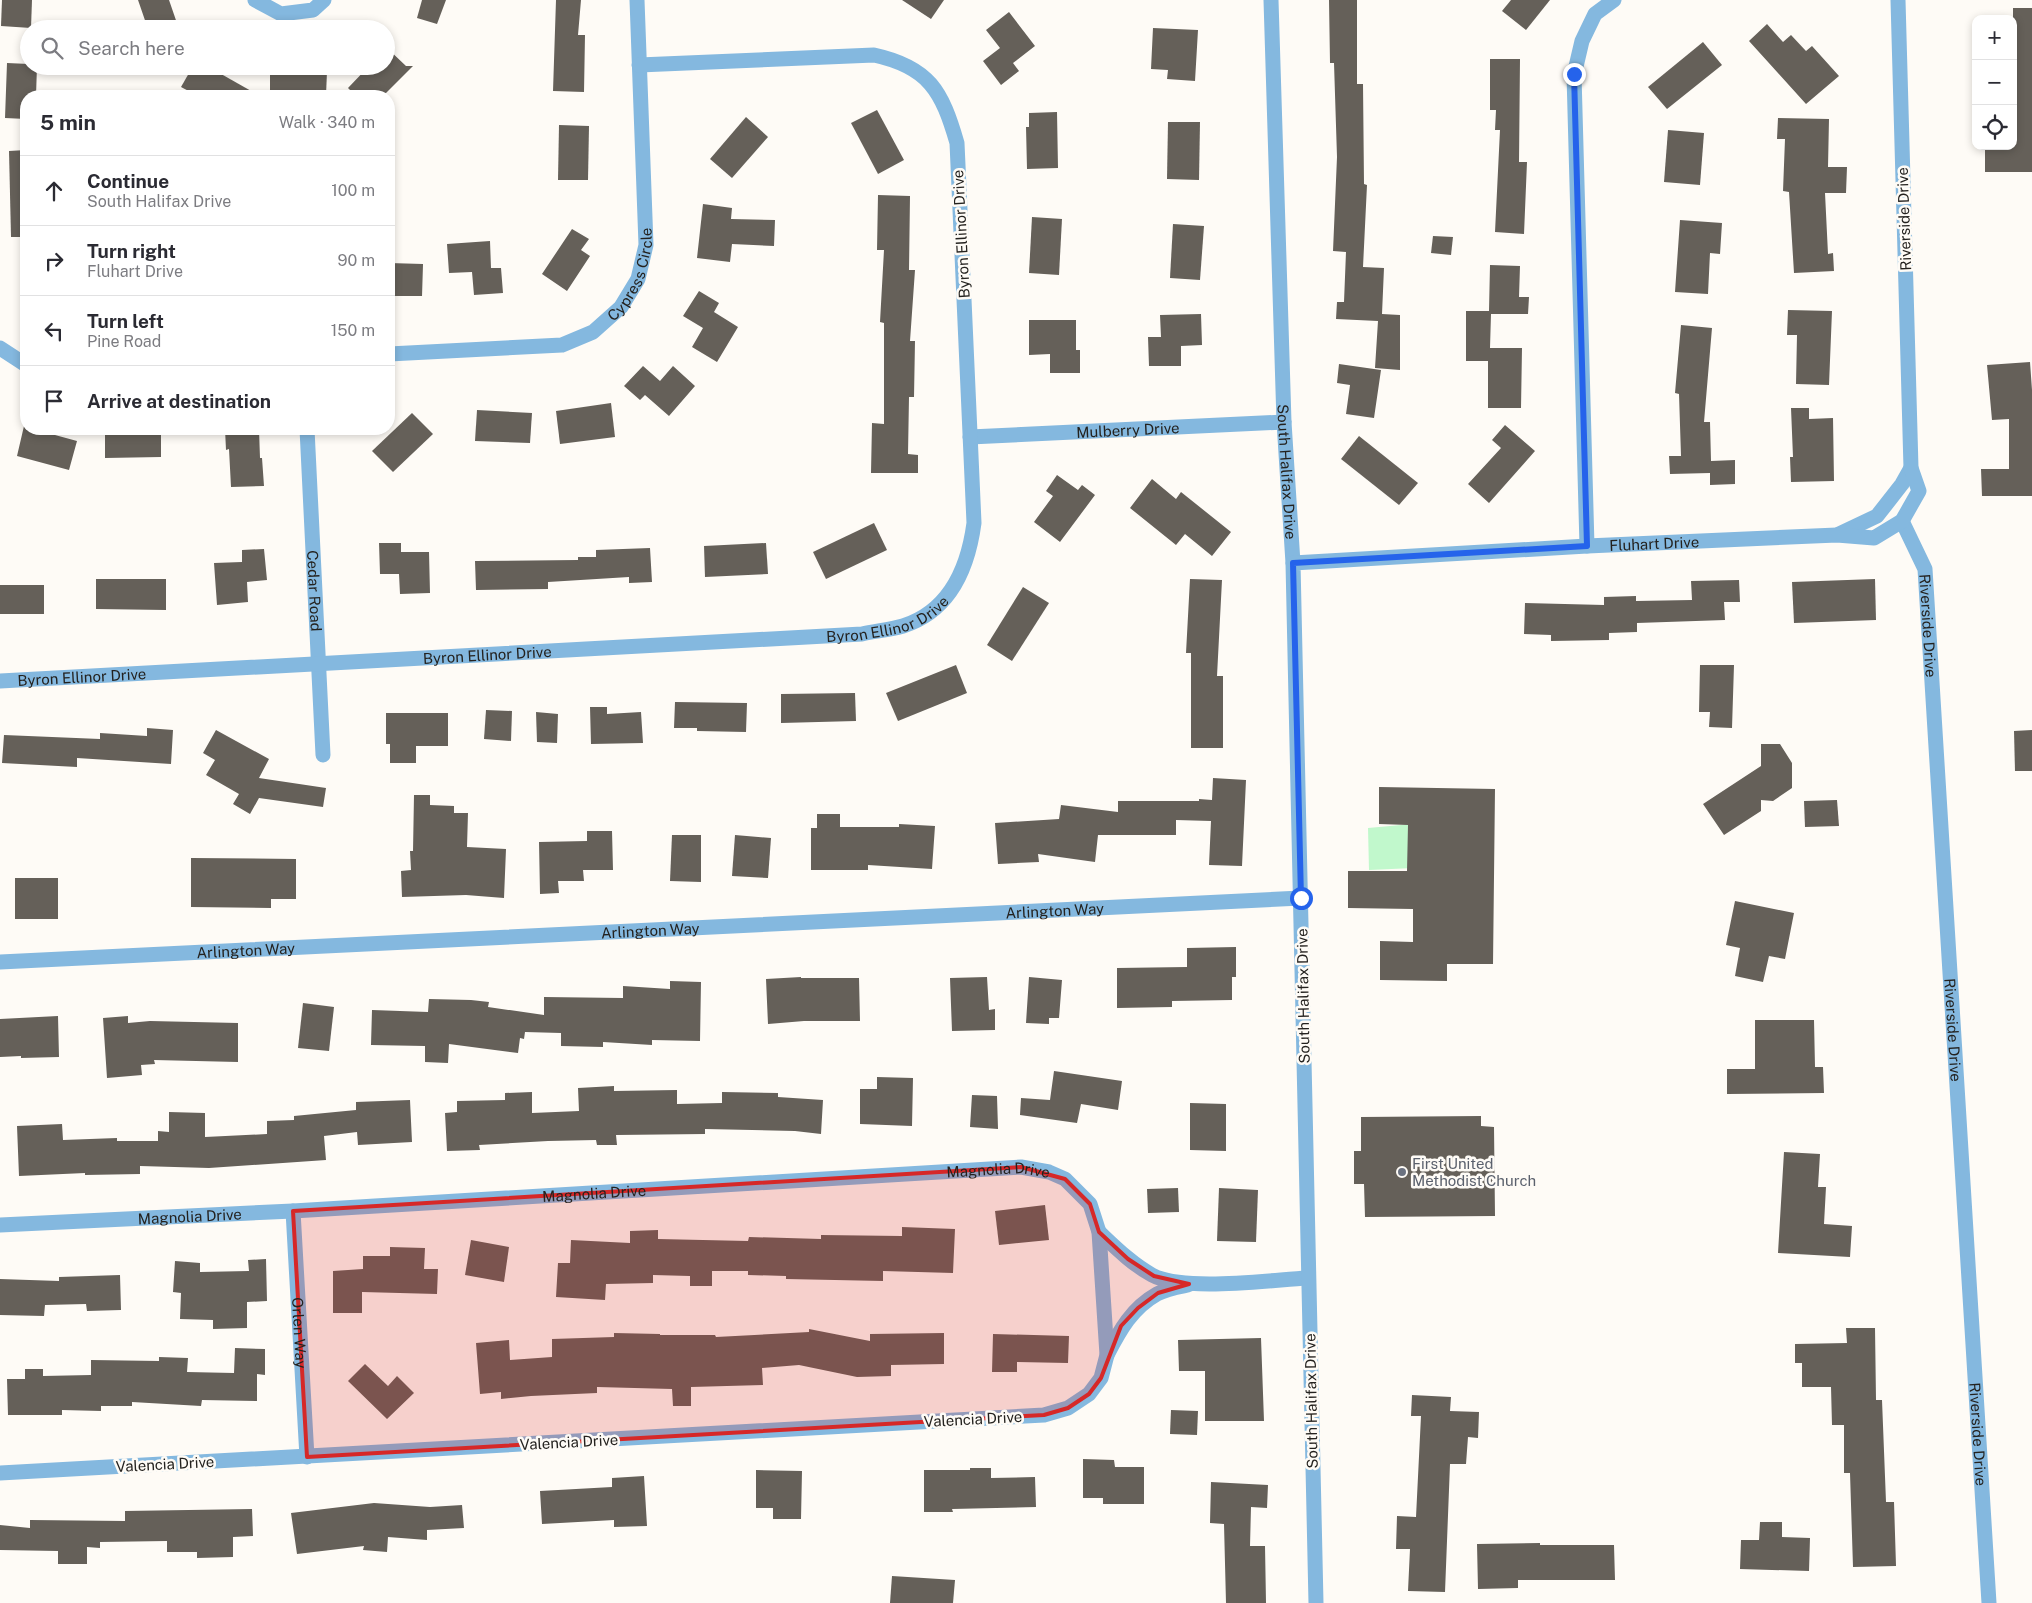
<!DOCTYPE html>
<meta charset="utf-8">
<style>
:root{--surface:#fff;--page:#f2f2f3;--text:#2b2b33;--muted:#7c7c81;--line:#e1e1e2}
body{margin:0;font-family:"Public Sans",sans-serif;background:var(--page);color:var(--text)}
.controls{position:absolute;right:15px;top:15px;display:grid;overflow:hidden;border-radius:10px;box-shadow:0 2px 8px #0003}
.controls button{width:45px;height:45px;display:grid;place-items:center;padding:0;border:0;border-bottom:1px solid var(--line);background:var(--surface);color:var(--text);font:25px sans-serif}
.stop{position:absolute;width:15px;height:15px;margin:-11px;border:4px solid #2563eb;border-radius:50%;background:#fff}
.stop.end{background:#2563eb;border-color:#fff;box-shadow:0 1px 5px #0008}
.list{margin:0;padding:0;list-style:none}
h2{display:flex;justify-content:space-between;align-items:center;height:65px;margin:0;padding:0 20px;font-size:21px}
h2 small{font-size:16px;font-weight:400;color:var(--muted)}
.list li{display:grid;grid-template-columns:32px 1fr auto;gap:15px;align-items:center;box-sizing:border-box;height:70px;padding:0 20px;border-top:1px solid var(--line)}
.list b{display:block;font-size:19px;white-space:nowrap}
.list p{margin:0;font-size:16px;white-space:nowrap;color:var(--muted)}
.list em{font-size:16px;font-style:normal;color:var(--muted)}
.icon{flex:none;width:28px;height:28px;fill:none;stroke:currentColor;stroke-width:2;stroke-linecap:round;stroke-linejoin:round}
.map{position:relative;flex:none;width:2032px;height:1603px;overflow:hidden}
.search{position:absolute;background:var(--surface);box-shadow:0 2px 8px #0003;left:20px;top:20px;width:375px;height:55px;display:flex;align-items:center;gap:12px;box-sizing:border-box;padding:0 18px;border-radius:28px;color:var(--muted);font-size:19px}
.panel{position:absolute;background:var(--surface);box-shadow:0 2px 8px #0003;left:20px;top:90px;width:375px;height:345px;border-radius:20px}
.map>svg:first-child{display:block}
.green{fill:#c1f8cc}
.building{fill:#656059}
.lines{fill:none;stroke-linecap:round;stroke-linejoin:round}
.minor{stroke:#84b8df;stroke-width:15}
.tertiary{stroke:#84b8df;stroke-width:15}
.route{stroke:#2563eb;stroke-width:6}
.marked{fill:#d62828;fill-opacity:0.2;stroke:#d62828;stroke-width:4;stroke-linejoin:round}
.worship-dot{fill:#6b7280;stroke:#fefbf6;stroke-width:2}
.labels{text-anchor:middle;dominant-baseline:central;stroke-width:5;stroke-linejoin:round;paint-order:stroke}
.street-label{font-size:15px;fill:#24221f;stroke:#fefbf6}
.worship-label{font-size:15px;fill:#5b616d;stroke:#fefbf6;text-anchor:start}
</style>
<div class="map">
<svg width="2032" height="1603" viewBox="0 0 2032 1603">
<rect width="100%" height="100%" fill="#fefbf6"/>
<polygon class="green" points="1412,824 1414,868 1369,870 1368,828"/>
<g class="building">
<polygon points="2,0 32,0 31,28 1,26"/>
<polygon points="138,0 169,0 179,29 148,29"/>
<polygon points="422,0 446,0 437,24 417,18"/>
<polygon points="556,0 581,0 578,35 585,35 584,92 553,91"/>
<polygon points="902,0 944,0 931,19"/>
<polygon points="1329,0 1357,0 1357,84 1363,84 1364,184 1367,185 1363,267 1384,268 1382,314 1400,315 1400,370 1375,368 1378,321 1336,319 1337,302 1344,302 1346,252 1333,251 1337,157 1334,63 1330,63"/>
<polygon points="1511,0 1550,0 1526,30 1502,11"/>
<polygon points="2013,8 2032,8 2032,172 1985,172 1985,146 2013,146"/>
<polygon points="1009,12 1035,46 1013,63 1019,71 1001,85 983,61 1000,48 986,30"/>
<polygon points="1767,24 1783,42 1791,35 1806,51 1812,46 1839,76 1806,104 1749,41"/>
<polygon points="1153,28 1198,30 1195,81 1167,79 1168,70 1151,69"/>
<polygon points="1703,42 1722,65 1667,109 1648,87"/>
<polygon points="386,47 406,66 413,66 383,96 356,96 348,88 369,66 386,66"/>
<polygon points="1490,59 1520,59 1519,162 1527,162 1524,234 1495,232 1500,130 1495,130 1496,110 1490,110"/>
<polygon points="7,63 29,64 29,66 37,66 36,96 26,96 26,119 5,118"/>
<polygon points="193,66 207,66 260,96 198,96 181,87"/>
<polygon points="270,70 327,71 326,96 270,96"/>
<polygon points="877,110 904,160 878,174 851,123"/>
<polygon points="1057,112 1058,168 1027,169 1026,127 1029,127 1029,113"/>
<polygon points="746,117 768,137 732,178 710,159"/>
<polygon points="1778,118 1829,119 1828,167 1847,167 1846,193 1825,193 1828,254 1833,253 1834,271 1794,273 1789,192 1783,191 1785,139 1777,139"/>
<polygon points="1168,122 1200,122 1199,180 1167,179"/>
<polygon points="559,125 589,126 588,180 558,180"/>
<polygon points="1668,130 1704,133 1700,185 1664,182"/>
<polygon points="26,150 26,237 11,237 9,151"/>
<polygon points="878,195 910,196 909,270 915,270 910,341 915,341 914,397 909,397 908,454 918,455 918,473 871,473 872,423 884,424 884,323 880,322 884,250 877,250"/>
<polygon points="703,204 732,208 731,219 775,220 774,246 732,244 730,262 697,258"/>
<polygon points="1032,217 1062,219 1059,275 1029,273"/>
<polygon points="1680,220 1722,223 1720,254 1710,253 1708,294 1675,292"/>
<polygon points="1173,224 1204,226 1200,280 1170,278"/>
<polygon points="572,229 589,239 581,250 590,256 567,291 542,274"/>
<polygon points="1433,236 1453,237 1451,255 1431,253"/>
<polygon points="490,241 491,268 501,268 503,293 474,295 472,272 449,273 447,244"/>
<polygon points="389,263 423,264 422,296 389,296"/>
<polygon points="1490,265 1520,266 1519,297 1529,297 1528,314 1491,314 1490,348 1522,348 1521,408 1488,408 1488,361 1466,361 1466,311 1489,311"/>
<polygon points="699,291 719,303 714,312 738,327 717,362 692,347 703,328 683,316"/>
<polygon points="1788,310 1832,311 1829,385 1796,384 1797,335 1787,335"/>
<polygon points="1201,314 1202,345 1181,346 1181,366 1149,366 1148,337 1161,337 1160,315"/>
<polygon points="1029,320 1076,320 1076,350 1080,350 1080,373 1050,373 1050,354 1029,355"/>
<polygon points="1681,325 1712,328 1704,422 1710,422 1711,461 1735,460 1735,484 1710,485 1710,473 1670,474 1669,456 1681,456 1679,394 1675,393"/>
<polygon points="2030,362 2032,390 2032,496 1982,496 1981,469 2009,469 2009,419 1992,420 1987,365"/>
<polygon points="1339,364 1381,370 1374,418 1346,414 1350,385 1337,383"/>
<polygon points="643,366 660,381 673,366 695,386 669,416 645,395 640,400 624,386"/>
<polygon points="611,403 615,437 560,444 556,411"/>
<polygon points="1791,408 1809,408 1809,419 1833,418 1834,481 1791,482 1790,457 1793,457"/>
<polygon points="477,410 532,413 530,443 475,441"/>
<polygon points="412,413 433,434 393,472 372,451"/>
<polygon points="1505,425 1535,451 1489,503 1468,484 1501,448 1492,440"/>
<polygon points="24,426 26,429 33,429 77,441 69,470 17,456"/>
<polygon points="105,429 161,429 161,457 105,458"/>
<polygon points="225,429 259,429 260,458 262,458 264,486 231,487 229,449 226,450"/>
<polygon points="1359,436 1418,483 1399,505 1341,459"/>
<polygon points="1057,475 1078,490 1082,485 1095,495 1060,542 1034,522 1053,496 1046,491"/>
<polygon points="1152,479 1176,499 1181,492 1231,532 1212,556 1185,534 1176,545 1130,508"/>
<polygon points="874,523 887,550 826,579 813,552"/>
<polygon points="379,543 401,543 401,552 429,552 430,593 400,594 399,574 380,574"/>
<polygon points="766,543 768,574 705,577 704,546"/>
<polygon points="650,548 652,582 629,583 629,577 548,582 548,589 476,590 475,561 578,560 578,557 596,557 596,550"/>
<polygon points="264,549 267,580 247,582 248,602 217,605 214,563 242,562 242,550"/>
<polygon points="96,579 166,579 166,610 96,609"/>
<polygon points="1190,579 1222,580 1217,676 1223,676 1223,748 1191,748 1191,653 1186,653"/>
<polygon points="1875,579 1876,620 1794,623 1792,582"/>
<polygon points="1739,580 1740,602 1724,602 1725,620 1637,623 1637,632 1609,633 1609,640 1551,641 1551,635 1524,634 1525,603 1604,605 1604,597 1636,596 1636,601 1692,600 1691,581"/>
<rect x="0" y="585" width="44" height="29"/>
<polygon points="1023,587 1049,603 1012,661 987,645"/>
<polygon points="956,665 967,693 898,721 886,693"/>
<polygon points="1700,665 1734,665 1732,728 1709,727 1710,712 1699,712"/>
<polygon points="855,693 856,721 781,723 781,694"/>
<polygon points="675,702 747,703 746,732 697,731 697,728 674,728"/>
<polygon points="590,707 607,707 607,714 641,712 643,743 591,744"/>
<polygon points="486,710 512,711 511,741 484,739"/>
<polygon points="536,712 558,714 557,743 537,742"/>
<polygon points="386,713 448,713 448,746 416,746 416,763 390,763 390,744 386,744"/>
<polygon points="147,728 173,730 171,764 77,758 77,767 2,763 4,735 100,739 100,733 147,736"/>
<polygon points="216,730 269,759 259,778 326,788 323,807 259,798 250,814 233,804 239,794 206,775 215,760 203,753"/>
<polygon points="2032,730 2032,771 2015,771 2014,731"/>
<polygon points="1761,744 1780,744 1792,763 1792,788 1773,801 1761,800 1761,811 1724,835 1703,804 1761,766"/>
<polygon points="1213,778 1246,780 1242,866 1209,865 1211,821 1176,820 1176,835 1098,835 1095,862 1038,854 1039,862 998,864 995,823 1059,819 1061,805 1118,812 1118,801 1199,801 1199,799 1212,800"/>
<polygon points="1379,787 1495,789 1493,964 1447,964 1447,981 1380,980 1380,941 1413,942 1413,909 1348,908 1348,871 1407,871 1408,825 1379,824"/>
<polygon points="414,795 430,795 430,805 454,806 454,813 468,813 467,847 506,849 504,898 466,895 402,897 401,871 411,870 410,851 413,851"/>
<polygon points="1837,800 1839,826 1805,827 1804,801"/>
<polygon points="817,814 840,814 840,827 899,827 899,824 935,826 932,869 868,865 868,870 811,870 811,828 817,828"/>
<polygon points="587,831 612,831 613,870 583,870 584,881 558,881 559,893 540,894 539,842 587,841"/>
<polygon points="672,835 701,835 701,882 670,881"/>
<polygon points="735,835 771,838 768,878 732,876"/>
<polygon points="191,858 296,859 296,899 271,899 271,908 191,907"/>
<rect x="15" y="878" width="43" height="41"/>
<polygon points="1735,901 1794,913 1785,959 1769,956 1763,982 1735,976 1740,948 1726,945"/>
<polygon points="1236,947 1236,977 1232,977 1232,1000 1172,1001 1172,1007 1117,1008 1117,968 1187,967 1187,948"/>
<polygon points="801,977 801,978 859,978 860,1021 804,1021 768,1024 766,979"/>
<polygon points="987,977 989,1010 995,1009 995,1030 952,1031 950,978"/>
<polygon points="1029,977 1062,980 1059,1018 1049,1018 1049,1024 1026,1023"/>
<polygon points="670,981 701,982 700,1041 652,1040 652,1045 603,1042 603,1047 561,1046 561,1033 525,1032 524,1039 520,1038 518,1053 449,1044 448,1063 425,1062 425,1046 371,1045 372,1010 428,1012 429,999 471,1000 489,1002 488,1007 544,1015 544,997 623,998 623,986 670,989"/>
<polygon points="303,1003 334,1007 329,1051 298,1048"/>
<polygon points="58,1016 59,1057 21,1058 21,1056 0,1057 0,1019"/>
<polygon points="128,1016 128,1023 150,1021 238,1023 238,1062 154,1060 155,1064 141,1065 142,1075 107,1078 103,1018"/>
<polygon points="1755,1020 1814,1020 1815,1067 1823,1067 1824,1093 1727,1094 1727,1069 1755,1069"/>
<polygon points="1054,1071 1122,1081 1118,1110 1081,1104 1077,1123 1020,1115 1021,1098 1050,1100"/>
<polygon points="877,1077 913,1078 912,1126 860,1124 860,1089 877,1089"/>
<polygon points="614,1086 614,1091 677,1090 677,1104 722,1103 722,1092 778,1093 778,1097 823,1100 821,1134 795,1131 705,1129 705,1134 616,1135 617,1145 597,1145 596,1140 548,1141 479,1145 480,1150 447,1151 445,1113 457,1112 457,1101 505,1100 505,1093 532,1092 532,1113 579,1111 578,1088"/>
<polygon points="972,1095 997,1096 998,1129 970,1127"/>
<polygon points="410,1100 412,1142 358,1145 357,1132 324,1136 326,1160 209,1168 140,1166 140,1174 85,1175 85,1173 19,1176 17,1126 62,1124 63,1140 117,1138 117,1141 158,1141 158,1131 169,1132 169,1112 205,1113 205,1137 267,1134 267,1121 294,1120 294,1116 356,1110 356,1102"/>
<polygon points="1190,1103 1226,1104 1226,1151 1190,1150"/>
<polygon points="1481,1116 1481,1126 1494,1127 1495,1216 1365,1217 1364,1184 1354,1184 1354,1151 1361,1151 1361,1117"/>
<polygon points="1784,1152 1820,1154 1818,1187 1826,1187 1824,1224 1852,1226 1850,1257 1778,1253"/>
<polygon points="1178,1188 1179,1212 1148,1213 1147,1189"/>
<polygon points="1219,1188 1258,1190 1256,1242 1217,1241"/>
<polygon points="1045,1205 1049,1240 999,1245 995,1211"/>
<polygon points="902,1227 955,1229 953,1273 883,1271 883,1281 786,1279 786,1276 748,1275 748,1271 712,1271 712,1286 690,1286 690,1276 653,1275 653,1283 606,1284 605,1300 556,1297 558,1263 570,1263 571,1240 630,1243 630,1231 658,1230 658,1239 748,1241 749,1237 821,1239 821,1235 902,1236"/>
<polygon points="471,1240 509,1247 504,1282 465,1275"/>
<polygon points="390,1247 425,1248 424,1269 438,1269 437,1294 362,1292 362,1313 333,1313 333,1271 363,1269 363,1256 390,1256"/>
<polygon points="266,1259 267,1301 247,1302 247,1328 213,1329 213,1320 180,1319 181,1293 173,1292 175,1261 200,1263 200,1272 249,1271 248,1260"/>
<polygon points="120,1275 121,1310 87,1311 86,1304 45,1305 44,1316 0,1315 0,1279 59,1281 59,1277"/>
<polygon points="1846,1328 1875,1328 1876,1400 1882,1400 1886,1502 1894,1502 1896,1566 1853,1567 1850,1473 1844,1473 1844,1425 1832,1425 1831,1387 1802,1387 1802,1363 1795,1363 1795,1344 1847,1343"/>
<polygon points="809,1329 870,1341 870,1334 944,1333 944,1364 891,1365 891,1376 857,1377 799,1365 762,1368 763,1385 691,1387 691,1406 673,1406 672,1389 597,1387 597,1393 531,1396 501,1399 501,1392 480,1394 476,1343 509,1340 510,1360 552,1357 552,1339 614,1337 614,1333 660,1334 660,1335 715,1335 716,1337 809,1332"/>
<polygon points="993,1334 1069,1336 1068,1363 1017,1362 1017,1372 992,1372"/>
<polygon points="1261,1338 1264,1421 1205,1421 1205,1371 1179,1371 1178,1340"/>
<polygon points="235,1348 265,1349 265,1375 257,1374 257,1401 202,1400 201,1406 132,1402 132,1406 101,1406 101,1411 62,1410 62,1415 8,1415 7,1379 25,1379 25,1369 43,1369 43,1376 91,1375 91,1360 159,1361 159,1357 188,1358 187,1372 234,1373"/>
<polygon points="365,1364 388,1386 397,1376 414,1393 387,1419 348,1381"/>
<polygon points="1412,1395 1451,1397 1450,1411 1479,1412 1478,1438 1468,1437 1466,1464 1450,1464 1445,1592 1408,1591 1410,1549 1396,1549 1397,1516 1416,1517 1421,1416 1411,1416"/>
<polygon points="1171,1410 1198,1411 1197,1435 1170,1434"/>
<polygon points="1083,1459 1114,1460 1115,1467 1144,1467 1144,1504 1103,1504 1103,1498 1083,1498"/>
<polygon points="970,1468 991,1468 991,1478 1035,1477 1036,1507 952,1509 953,1512 924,1512 924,1470 970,1470"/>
<polygon points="756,1470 802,1471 801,1519 773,1519 773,1508 756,1508"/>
<polygon points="644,1476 647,1526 614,1527 614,1520 542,1524 540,1491 612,1487 612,1478"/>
<polygon points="1211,1482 1268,1485 1267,1508 1251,1507 1250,1546 1265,1546 1266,1603 1226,1603 1224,1524 1210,1523"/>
<polygon points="374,1503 430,1507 462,1505 464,1528 427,1530 427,1540 388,1537 387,1552 363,1550 364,1546 297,1554 291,1513"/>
<polygon points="252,1509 253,1536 233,1537 233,1557 197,1558 197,1552 167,1552 167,1541 100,1542 100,1548 87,1547 87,1564 58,1564 58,1551 0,1550 0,1525 30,1528 30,1520 125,1521 125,1511"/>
<polygon points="1760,1522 1782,1522 1782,1537 1810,1538 1809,1571 1740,1569 1741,1540 1759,1540"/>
<polygon points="1540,1543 1540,1545 1614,1545 1615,1580 1518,1580 1518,1588 1478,1589 1477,1544"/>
<polygon points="892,1576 955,1580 953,1603 890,1603"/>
</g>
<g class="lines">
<g class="minor">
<polyline points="255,0 281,14 313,10 324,0"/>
<path id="s1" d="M 1271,0 L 1284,422 L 1293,563"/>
<polyline points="0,348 26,365"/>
<path id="s2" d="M 389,354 L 562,345 L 593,332 L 621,307 L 638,279 L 646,245 L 637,0"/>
<path id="s3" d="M 307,429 L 323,755"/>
<path id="s4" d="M 970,437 L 1284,422"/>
<path id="s5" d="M 1902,521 L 1925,569 L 1989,1603"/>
<polyline points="1587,546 1574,75 1582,41 1595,14 1614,0"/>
<path id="s6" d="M 0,681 L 862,634 C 875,631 890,630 903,626 C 950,611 968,568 974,523 L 957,143 C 942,91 929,67 874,55 L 639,65"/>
<path id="s7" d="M 0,962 L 1301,898"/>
<path id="s8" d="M 293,1211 L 307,1457"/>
<path id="s9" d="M 0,1225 L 293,1211 L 1021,1167 L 1049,1172 L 1065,1179 L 1090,1204 L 1099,1232 L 1107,1355 L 1101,1378 L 1089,1394 L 1068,1408 L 1044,1415 L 0,1473"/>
<path d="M 1099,1232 C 1115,1247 1132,1264 1152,1275 C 1183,1292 1270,1280 1307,1278"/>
<path d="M 1107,1355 C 1120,1330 1132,1308 1157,1294 C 1166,1289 1178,1287 1188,1285"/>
</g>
<g class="tertiary">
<polyline points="1839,534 1877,516 1902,484 1911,468"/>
<path id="s10" d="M 1316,1603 L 1293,563 L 1587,546 L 1837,535 L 1874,538 L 1902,521 L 1919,491 L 1911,468 L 1898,0"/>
</g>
</g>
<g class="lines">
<polyline class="route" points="1301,898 1293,563 1587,546 1574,74"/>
</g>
<path class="marked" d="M 1021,1167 L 1065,1179 L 1090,1204 L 1099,1232 L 1128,1259 L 1154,1276 L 1189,1284 L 1158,1293 L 1138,1308 L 1121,1326 L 1101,1378 L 1089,1394 L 1068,1408 L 1044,1415 L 307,1457 L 293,1211 Z"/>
<circle class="worship-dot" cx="1402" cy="1172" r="5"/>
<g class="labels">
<g class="street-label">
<text transform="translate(1904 219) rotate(-92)">Riverside Drive</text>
<text transform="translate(961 234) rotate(-93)">Byron Ellinor Drive</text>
<text stroke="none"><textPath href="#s2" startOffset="279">Cypress Circle</textPath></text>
<text stroke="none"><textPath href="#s4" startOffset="158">Mulberry Drive</textPath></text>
<text stroke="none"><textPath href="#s1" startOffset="472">South Halifax Drive</textPath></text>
<text stroke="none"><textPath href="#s10" startOffset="1402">Fluhart Drive</textPath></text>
<text stroke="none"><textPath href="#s3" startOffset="162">Cedar Road</textPath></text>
<text stroke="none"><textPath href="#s6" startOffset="892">Byron Ellinor Drive</textPath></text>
<text stroke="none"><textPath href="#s5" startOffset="110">Riverside Drive</textPath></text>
<text stroke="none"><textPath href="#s6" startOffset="488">Byron Ellinor Drive</textPath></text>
<text stroke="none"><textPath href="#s6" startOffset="82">Byron Ellinor Drive</textPath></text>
<text stroke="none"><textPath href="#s7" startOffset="1056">Arlington Way</textPath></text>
<text stroke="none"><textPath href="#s7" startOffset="651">Arlington Way</textPath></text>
<text stroke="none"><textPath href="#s7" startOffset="246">Arlington Way</textPath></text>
<text transform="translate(1303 996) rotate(-91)">South Halifax Drive</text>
<text stroke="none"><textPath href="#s5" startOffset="515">Riverside Drive</textPath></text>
<text stroke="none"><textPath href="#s9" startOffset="1000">Magnolia Drive</textPath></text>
<text stroke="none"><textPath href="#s9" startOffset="595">Magnolia Drive</textPath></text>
<text stroke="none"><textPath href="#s9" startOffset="190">Magnolia Drive</textPath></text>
<text stroke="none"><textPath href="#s8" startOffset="122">Orlen Way</textPath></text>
<text transform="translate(1311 1401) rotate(-91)">South Halifax Drive</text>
<text transform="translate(973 1419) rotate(-3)">Valencia Drive</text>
<text stroke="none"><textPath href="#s5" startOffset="920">Riverside Drive</textPath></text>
<text transform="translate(569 1442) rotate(-3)">Valencia Drive</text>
<text transform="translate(165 1464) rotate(-3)">Valencia Drive</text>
</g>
<g class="worship-label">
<text x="1412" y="1163">First United<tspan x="1412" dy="17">Methodist Church</tspan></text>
</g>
</g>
</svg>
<div class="controls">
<button>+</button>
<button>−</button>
<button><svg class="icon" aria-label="locate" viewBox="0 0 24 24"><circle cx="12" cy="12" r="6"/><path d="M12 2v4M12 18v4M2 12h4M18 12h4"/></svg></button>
</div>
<div class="stop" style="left:1301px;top:898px"></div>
<div class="stop end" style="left:1574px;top:74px"></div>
<div class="search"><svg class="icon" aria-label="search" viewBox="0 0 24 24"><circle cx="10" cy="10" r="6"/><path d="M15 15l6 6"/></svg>Search here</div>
<section class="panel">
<h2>5 min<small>Walk · 340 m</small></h2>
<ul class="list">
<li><svg class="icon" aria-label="ahead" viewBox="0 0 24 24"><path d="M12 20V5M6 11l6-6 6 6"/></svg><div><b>Continue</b><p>South Halifax Drive</p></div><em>100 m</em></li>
<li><svg class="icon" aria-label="right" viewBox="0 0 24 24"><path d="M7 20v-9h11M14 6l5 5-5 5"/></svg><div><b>Turn right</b><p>Fluhart Drive</p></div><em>90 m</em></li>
<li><svg class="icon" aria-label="left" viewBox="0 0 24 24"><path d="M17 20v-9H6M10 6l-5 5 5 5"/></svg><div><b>Turn left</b><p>Pine Road</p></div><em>150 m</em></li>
<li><svg class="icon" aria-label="arrive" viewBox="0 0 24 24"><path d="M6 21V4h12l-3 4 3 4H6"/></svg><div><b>Arrive at destination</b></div></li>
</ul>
</section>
</div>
